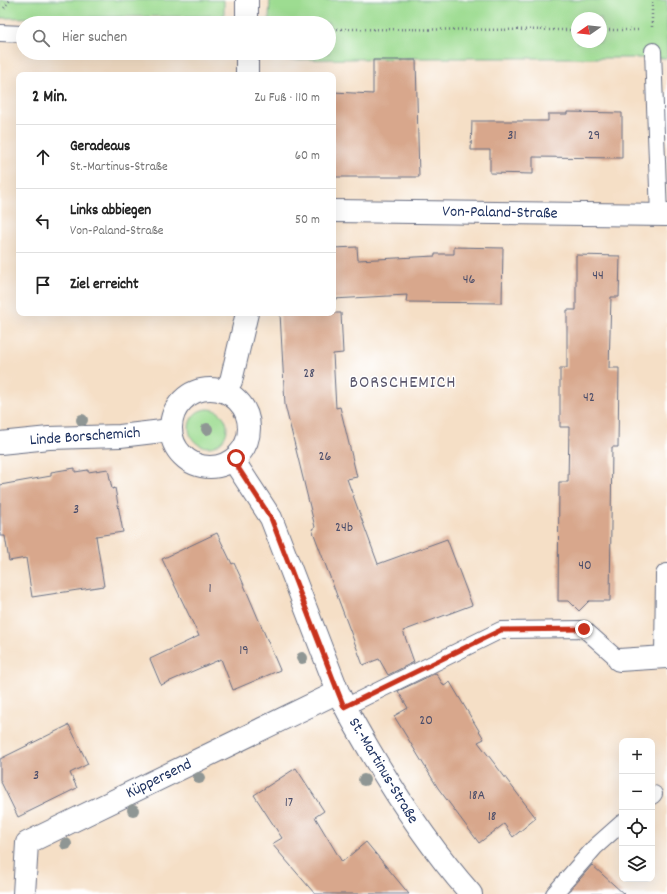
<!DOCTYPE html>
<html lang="de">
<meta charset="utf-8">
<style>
:root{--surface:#fff;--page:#f6f6f6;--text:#222;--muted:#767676;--line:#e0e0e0}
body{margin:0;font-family:Dekko,sans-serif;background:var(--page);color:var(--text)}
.controls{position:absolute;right:12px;bottom:12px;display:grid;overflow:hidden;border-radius:8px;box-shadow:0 4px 16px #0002}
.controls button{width:36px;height:36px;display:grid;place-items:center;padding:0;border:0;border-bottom:1px solid var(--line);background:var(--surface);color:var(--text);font:20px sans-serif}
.compass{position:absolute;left:571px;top:12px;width:36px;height:36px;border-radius:50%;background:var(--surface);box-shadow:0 4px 16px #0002;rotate:256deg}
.stop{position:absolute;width:12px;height:12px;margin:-9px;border:3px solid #c8321e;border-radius:50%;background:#fff}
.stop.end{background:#c8321e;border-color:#fff;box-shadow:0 1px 4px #0008}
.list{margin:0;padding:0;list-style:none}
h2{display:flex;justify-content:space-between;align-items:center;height:52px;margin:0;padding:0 16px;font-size:17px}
h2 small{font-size:13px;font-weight:400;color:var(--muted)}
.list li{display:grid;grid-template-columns:26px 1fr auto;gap:12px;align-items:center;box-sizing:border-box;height:64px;padding:0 16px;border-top:1px solid var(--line)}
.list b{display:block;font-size:15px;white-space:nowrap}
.list p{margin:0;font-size:13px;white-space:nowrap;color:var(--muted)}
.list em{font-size:13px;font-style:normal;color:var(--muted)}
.icon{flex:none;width:22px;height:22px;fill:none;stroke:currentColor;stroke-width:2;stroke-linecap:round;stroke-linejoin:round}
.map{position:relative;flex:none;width:667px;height:894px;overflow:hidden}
.search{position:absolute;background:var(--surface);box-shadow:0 4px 16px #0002;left:16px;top:16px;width:320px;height:44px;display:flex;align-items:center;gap:10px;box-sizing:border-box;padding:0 14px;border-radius:22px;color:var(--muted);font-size:15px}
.panel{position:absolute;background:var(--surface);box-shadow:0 4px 16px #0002;left:16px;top:72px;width:320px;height:244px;border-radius:8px}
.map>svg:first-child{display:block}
.green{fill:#9ddc91;stroke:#5c8678;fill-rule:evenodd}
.building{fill:#d8a78c}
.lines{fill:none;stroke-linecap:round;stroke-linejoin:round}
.service-casing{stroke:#676d82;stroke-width:18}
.minor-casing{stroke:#676d82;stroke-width:24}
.path{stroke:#676d82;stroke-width:2.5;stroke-dasharray:1 3;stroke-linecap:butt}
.service{stroke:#fff;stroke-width:16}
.minor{stroke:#fff;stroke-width:22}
.tree{fill:#8f9694}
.route{stroke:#c8321e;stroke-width:5}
.labels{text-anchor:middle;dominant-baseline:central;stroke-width:3;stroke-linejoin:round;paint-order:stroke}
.number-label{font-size:14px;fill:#4a4d6a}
.street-label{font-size:16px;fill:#1b2f5e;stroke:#fff}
.quarter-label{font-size:18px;letter-spacing:1px;fill:#5d596e;stroke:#fff}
</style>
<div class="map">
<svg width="667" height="894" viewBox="0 0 667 894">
<rect width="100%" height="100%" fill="#fff"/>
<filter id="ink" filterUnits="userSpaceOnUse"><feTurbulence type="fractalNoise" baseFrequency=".025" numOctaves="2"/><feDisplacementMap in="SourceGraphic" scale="8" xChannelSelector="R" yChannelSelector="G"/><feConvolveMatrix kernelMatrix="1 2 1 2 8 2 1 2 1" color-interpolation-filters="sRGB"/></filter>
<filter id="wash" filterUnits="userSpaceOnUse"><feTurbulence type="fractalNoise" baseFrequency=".012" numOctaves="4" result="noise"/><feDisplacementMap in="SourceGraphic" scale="16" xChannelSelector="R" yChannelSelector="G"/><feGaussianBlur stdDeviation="0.9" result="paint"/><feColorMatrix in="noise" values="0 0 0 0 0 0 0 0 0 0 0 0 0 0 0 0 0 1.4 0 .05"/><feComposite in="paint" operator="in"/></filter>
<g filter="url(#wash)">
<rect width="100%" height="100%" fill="#f5dfc6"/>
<g class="green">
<polygon points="0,0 224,0 224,16 0,18"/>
<path d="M 270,0 L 667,0 L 667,58 L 420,58 L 278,60 L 278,53 L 329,53 L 329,23 L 271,23 L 269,19 ZM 577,18 L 601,18 L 601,42 L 577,42 Z"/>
<circle cx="208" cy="428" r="19"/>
</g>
<g id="blocks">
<g class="building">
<polygon points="373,60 416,60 419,177 333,177 333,92 373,94"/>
<polygon points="567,112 622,113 622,158 533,157 533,174 490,173 490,150 471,150 472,121 548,121 548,114 567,114"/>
<polygon points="357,247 358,260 435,256 435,254 454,254 454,247 503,248 502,303 406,302 407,295 333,299 333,248"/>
<polygon points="576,255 620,256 619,297 611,297 609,368 619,368 618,447 612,447 610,601 589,601 579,611 569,601 558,601 559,482 568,482 569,427 560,427 560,368 567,368 567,310 576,310"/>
<polygon points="280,313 341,313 343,353 333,354 336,408 340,407 357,477 347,479 378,564 447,539 472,605 403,631 414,662 388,675 379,659 363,665 312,529 315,527 285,405"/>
<polygon points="75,468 75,472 88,470 88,472 108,469 112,489 115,488 123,532 96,536 104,586 32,597 26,558 9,561 5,536 0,536 0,485 51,476 51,472"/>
<polygon points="217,533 232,564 234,563 241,578 280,670 233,690 221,659 161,685 150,659 199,636 162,559"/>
<polygon points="436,673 444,686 450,682 484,739 478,742 536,818 513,837 504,824 479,843 438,788 394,716 408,708 398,691"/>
<polygon points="69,725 88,764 70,773 77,788 18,817 0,780 0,759"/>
<polygon points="296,768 324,811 315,817 342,862 366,842 409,894 315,894 272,844 282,838 254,795"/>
<polygon points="592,865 624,894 567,894"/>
</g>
</g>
</g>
<g filter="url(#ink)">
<use href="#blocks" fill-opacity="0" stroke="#676d82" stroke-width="1"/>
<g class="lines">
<defs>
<g id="service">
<polyline points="0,33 23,34"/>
<polyline points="653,51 659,216"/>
<polyline points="345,707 501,630 584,629 619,660"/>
<polyline points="652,796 654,794"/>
<polyline points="554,894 595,847 622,823"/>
</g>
<g id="minor">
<polyline points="247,23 247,0"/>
<polyline points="247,53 247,75"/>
<polyline points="333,211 667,215"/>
<circle cx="210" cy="428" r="39"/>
<polyline points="223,391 231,381 247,313"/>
<polyline points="0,443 49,438 120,436 171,430"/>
<path d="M 235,459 L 239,469 L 271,518 L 338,692 C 347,712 359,732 370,751 C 400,802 432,850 471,894"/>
<polyline points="619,660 666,657 667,575"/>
<polyline points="24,894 27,843 338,692"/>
</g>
</defs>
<use href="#service" class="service-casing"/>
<use href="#minor" class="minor-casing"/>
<g class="path">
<polyline points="4,8 10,0"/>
<polyline points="652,27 652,0"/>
<polyline points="329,29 577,30"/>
<polyline points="601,30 639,30"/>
</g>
<use href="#service" class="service"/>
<use href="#minor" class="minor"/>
</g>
<g class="tree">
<circle cx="82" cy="420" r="6"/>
<circle cx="207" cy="429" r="6"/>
<circle cx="302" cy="658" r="6"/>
<circle cx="199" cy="778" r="6"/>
<circle cx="364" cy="780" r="6"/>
<circle cx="133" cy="810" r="6"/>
<circle cx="66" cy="844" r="6"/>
</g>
</g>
<g class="lines" filter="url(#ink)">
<polyline class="route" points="236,458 239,469 271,518 338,692 344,707 501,630 584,629"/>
</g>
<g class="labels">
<g class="number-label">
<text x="512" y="136">31</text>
<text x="594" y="136">29</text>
<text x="598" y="276">44</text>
<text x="469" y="280">46</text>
<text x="309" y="374">28</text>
<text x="589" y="398">42</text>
<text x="325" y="457">26</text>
<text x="76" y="510">3</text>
<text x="344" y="528">24b</text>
<text x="585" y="566">40</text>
<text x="210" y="589">1</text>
<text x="244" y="651">19</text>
<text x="426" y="721">20</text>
<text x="36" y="776">3</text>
<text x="477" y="796">18A</text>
<text x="289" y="803">17</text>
<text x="492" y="817">18</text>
</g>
<g class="street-label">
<text transform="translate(500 213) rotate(1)">Von-Paland-Straße</text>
<text transform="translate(85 437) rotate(-4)">Linde Borschemich</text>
<text transform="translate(383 771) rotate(59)">St.-Martinus-Straße</text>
<text transform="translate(159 779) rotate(-26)">Küppersend</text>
</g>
<g class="quarter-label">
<text x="403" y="383">BORSCHEMICH</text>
</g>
</g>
</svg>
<div class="controls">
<button>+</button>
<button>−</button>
<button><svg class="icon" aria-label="locate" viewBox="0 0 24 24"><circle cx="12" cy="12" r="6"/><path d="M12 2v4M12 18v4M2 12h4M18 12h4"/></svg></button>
<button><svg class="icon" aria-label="layers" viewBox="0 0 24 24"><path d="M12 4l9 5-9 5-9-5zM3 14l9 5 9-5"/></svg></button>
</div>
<svg class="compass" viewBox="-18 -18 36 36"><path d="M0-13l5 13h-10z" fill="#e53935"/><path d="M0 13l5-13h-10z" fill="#767676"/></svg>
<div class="stop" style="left:236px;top:458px"></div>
<div class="stop end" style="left:584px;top:629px"></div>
<div class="search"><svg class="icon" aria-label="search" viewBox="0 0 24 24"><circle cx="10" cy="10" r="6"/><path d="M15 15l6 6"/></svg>Hier suchen</div>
<section class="panel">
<h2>2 Min.<small>Zu Fuß · 110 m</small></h2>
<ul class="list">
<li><svg class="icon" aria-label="ahead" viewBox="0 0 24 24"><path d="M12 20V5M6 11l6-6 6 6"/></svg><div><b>Geradeaus</b><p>St.-Martinus-Straße</p></div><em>60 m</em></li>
<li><svg class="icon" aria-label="left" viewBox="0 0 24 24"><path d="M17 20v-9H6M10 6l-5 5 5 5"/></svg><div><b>Links abbiegen</b><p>Von-Paland-Straße</p></div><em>50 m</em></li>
<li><svg class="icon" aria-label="arrive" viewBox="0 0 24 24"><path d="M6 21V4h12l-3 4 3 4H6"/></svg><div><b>Ziel erreicht</b></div></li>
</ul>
</section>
</div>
